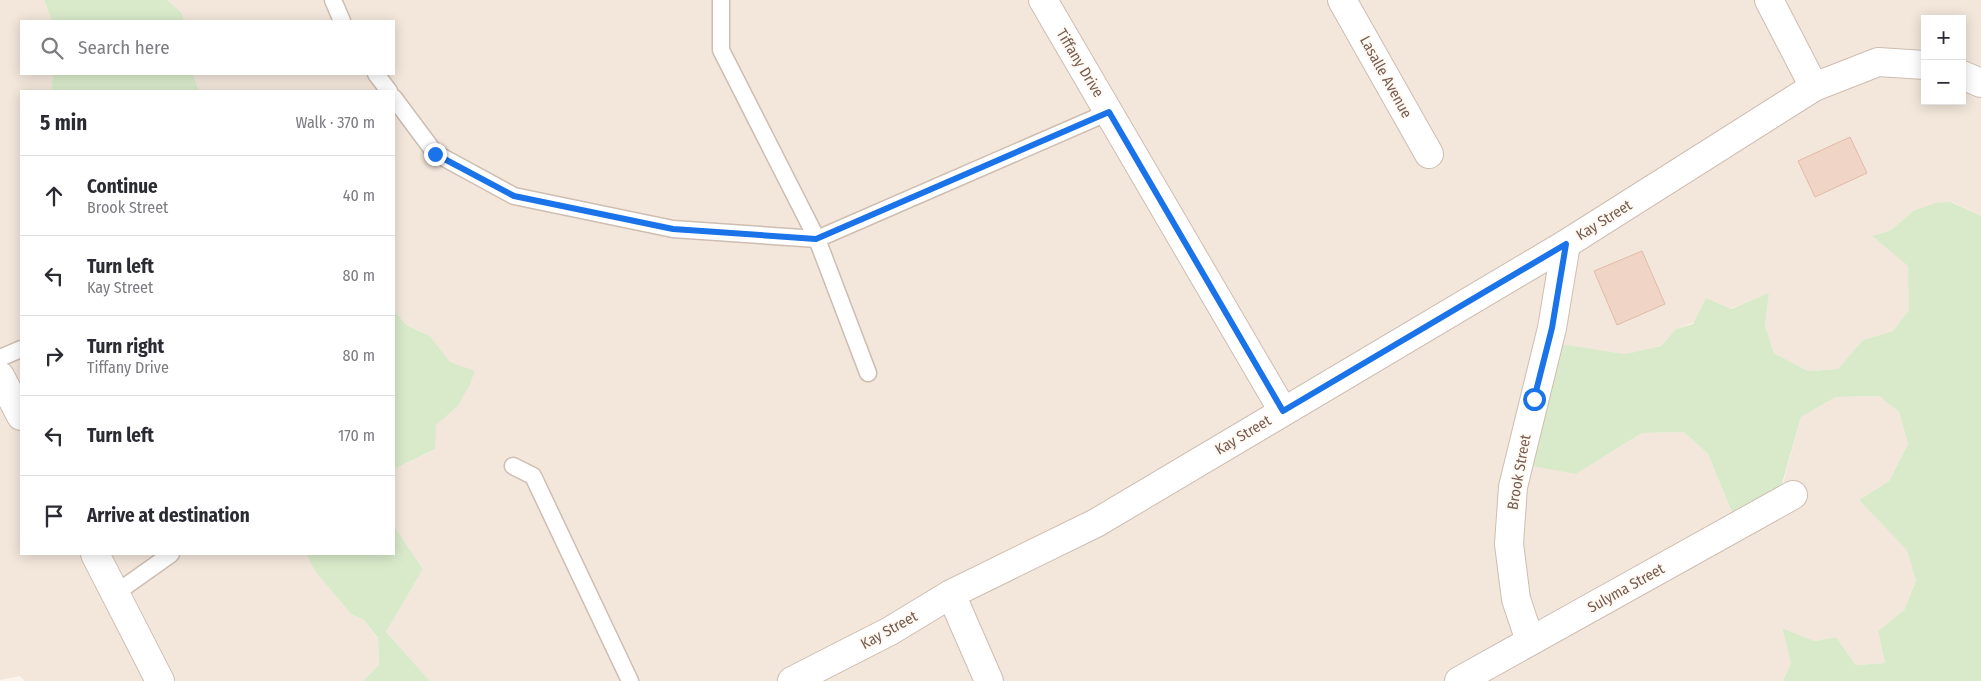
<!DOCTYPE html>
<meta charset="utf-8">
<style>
:root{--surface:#fff;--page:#f7f7f7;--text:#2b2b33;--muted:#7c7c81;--line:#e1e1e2}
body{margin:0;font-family:"Fira Sans Condensed",sans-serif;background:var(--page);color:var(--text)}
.controls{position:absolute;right:15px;top:15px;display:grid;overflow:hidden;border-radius:0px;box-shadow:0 2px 12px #0003}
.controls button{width:45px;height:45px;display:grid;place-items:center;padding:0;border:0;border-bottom:1px solid var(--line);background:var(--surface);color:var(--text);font:25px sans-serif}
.stop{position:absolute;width:15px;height:15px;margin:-11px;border:4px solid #1a73e8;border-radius:50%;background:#fff}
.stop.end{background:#1a73e8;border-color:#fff;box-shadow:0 1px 5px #0008}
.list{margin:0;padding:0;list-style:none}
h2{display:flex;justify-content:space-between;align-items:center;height:65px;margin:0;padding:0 20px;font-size:21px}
h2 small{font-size:16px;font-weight:400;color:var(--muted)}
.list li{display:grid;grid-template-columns:32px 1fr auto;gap:15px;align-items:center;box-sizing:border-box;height:80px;padding:0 20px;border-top:1px solid var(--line)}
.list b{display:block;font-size:19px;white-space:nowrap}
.list p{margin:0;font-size:16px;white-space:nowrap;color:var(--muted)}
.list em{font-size:16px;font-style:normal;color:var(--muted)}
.icon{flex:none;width:28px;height:28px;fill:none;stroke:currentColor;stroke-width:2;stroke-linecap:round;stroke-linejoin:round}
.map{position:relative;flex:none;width:1981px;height:681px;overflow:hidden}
.search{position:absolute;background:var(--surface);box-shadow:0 2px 12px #0003;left:20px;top:20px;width:375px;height:55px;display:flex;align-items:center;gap:12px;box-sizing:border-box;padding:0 18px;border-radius:0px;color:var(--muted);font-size:19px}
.panel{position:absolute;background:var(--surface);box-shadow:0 2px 12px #0003;left:20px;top:90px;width:375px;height:465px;border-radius:0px}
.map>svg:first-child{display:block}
.residential{fill:#f3e7db;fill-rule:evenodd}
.green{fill:#d9eacb}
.building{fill:#f0d4c6;stroke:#e2baa7}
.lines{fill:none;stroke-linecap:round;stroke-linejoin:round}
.service-casing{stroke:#cebdb1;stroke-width:19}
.minor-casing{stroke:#cebdb1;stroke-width:30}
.tertiary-casing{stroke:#cebdb1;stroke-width:30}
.service{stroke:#fff;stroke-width:16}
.minor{stroke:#fff;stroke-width:28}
.tertiary{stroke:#fff;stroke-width:28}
.route{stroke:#1a73e8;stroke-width:6}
.labels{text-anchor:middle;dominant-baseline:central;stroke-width:4;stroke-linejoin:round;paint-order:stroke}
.street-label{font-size:15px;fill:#775b4f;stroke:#fef9f3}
</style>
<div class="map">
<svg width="1981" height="681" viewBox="0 0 1981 681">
<rect width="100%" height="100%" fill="#fcf5ed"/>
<g class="residential">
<polygon points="0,0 44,0 52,21 21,21 21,74 53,74 51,91 21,91 21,554 306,554 314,570 351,614 364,620 378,639 379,665 363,681 25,681 20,676 0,680"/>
<path d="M 167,0 L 1981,0 L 1981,216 L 1952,202 L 1913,211 L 1891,230 L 1872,236 L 1909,266 L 1909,310 L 1893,331 L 1863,340 L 1839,369 L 1808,371 L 1774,353 L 1765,325 L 1769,294 L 1676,329 L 1661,346 L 1625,354 L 1548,343 L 1576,474 L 1642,433 L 1684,432 L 1708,454 L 1733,515 L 1779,498 L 1801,417 L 1836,397 L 1879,396 L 1899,412 L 1908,444 L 1889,481 L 1859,500 L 1908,550 L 1916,581 L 1904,610 L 1878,631 L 1885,663 L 1856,665 L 1836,637 L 1815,641 L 1782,628 L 1791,663 L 1783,681 L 430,681 L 386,632 L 423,569 L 394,526 L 394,473 L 396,468 L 435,449 L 435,425 L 458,406 L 450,362 L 430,336 L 406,325 L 394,310 L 394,91 L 199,91 L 193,74 L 394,74 L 394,21 L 184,21 L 182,13 ZM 1925,19 L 1962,19 L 1962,101 L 1925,101 Z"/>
</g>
<g class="green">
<polygon points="44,0 167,0 182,13 184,21 52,21"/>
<polygon points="53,74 193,74 199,91 51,91"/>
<polygon points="1951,202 1981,216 1981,681 1783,681 1791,663 1782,628 1815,641 1836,637 1856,665 1885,663 1878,631 1904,610 1916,581 1907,550 1859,500 1889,481 1908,444 1899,412 1879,396 1836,397 1801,417 1778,498 1733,515 1708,454 1684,432 1642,433 1576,474 1526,465 1548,342 1625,354 1661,346 1676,329 1693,324 1706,298 1731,309 1769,293 1765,325 1774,353 1808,371 1838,369 1863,340 1893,331 1909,310 1908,266 1872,236 1891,230 1913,211 1936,203"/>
<polygon points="394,310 406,325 430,336 450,362 475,371 469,386 458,406 436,425 435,449 396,468 394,473"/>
<polygon points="394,526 423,569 386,632 430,681 363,681 379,665 378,638 364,620 351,614 314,570 306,554 394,554"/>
</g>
<g class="building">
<polygon points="1850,137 1867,173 1815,197 1798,161"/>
<polygon points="1642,251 1665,304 1617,325 1594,271"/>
</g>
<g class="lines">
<defs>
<g id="service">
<polyline points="333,0 342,21"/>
<polyline points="721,0 721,50 817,239 868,373"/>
<polyline points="376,74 389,91"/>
<polyline points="394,98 435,153 514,196 673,229 817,239 1109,112"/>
<polyline points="0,358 21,349"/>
<polyline points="513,466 533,476 630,681"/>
<polyline points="116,593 171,554"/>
</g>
<g id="minor">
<polyline points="1043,0 1283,411"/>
<polyline points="1342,0 1429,154"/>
<polyline points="1769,0 1814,87"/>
<polyline points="951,594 989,681"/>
<polyline points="1530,641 1516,599 1509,544 1513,487 1552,328 1566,244"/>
<polyline points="1459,681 1793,495"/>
</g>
<g id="tertiary">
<polyline points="1962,75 1981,83"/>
<polyline points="0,376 21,416"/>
<polyline points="95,554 160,681"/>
<polyline points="792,681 890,631 951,594 1096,523 1566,244 1814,87 1878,62 1925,65"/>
</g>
</defs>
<use href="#service" class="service-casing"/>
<use href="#minor" class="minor-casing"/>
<use href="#tertiary" class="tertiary-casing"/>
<use href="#service" class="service"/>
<use href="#minor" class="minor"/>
<use href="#tertiary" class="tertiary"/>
</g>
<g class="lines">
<polyline class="route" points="435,154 514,196 673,229 816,239 1109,112 1283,411 1566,244 1552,328 1534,399"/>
</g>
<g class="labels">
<g class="street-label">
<text transform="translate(1080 63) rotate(59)">Tiffany Drive</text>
<text transform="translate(1386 77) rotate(61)">Lasalle Avenue</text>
<text transform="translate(1604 220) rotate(-32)">Kay Street</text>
<text transform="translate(1243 435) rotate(-31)">Kay Street</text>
<text transform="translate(1519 472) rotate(-80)">Brook Street</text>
<text transform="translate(1626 588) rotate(-29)">Sulyma Street</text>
<text transform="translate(889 630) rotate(-29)">Kay Street</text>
</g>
</g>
</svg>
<div class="controls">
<button>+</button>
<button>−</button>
</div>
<div class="stop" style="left:1534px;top:399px"></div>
<div class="stop end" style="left:435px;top:154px"></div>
<div class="search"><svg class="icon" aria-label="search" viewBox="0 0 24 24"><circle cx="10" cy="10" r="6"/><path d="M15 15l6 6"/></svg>Search here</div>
<section class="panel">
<h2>5 min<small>Walk · 370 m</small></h2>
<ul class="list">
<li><svg class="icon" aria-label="ahead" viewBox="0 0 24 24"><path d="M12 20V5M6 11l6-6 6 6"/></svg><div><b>Continue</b><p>Brook Street</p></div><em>40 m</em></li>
<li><svg class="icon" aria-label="left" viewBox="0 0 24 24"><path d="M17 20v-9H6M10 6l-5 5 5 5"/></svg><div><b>Turn left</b><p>Kay Street</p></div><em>80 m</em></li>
<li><svg class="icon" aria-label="right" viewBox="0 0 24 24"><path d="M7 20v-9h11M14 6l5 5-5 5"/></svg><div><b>Turn right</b><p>Tiffany Drive</p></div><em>80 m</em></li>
<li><svg class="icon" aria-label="left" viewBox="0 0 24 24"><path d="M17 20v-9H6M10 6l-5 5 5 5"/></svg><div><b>Turn left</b></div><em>170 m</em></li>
<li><svg class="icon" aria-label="arrive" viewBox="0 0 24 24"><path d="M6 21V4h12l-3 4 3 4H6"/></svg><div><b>Arrive at destination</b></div></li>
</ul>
</section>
</div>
